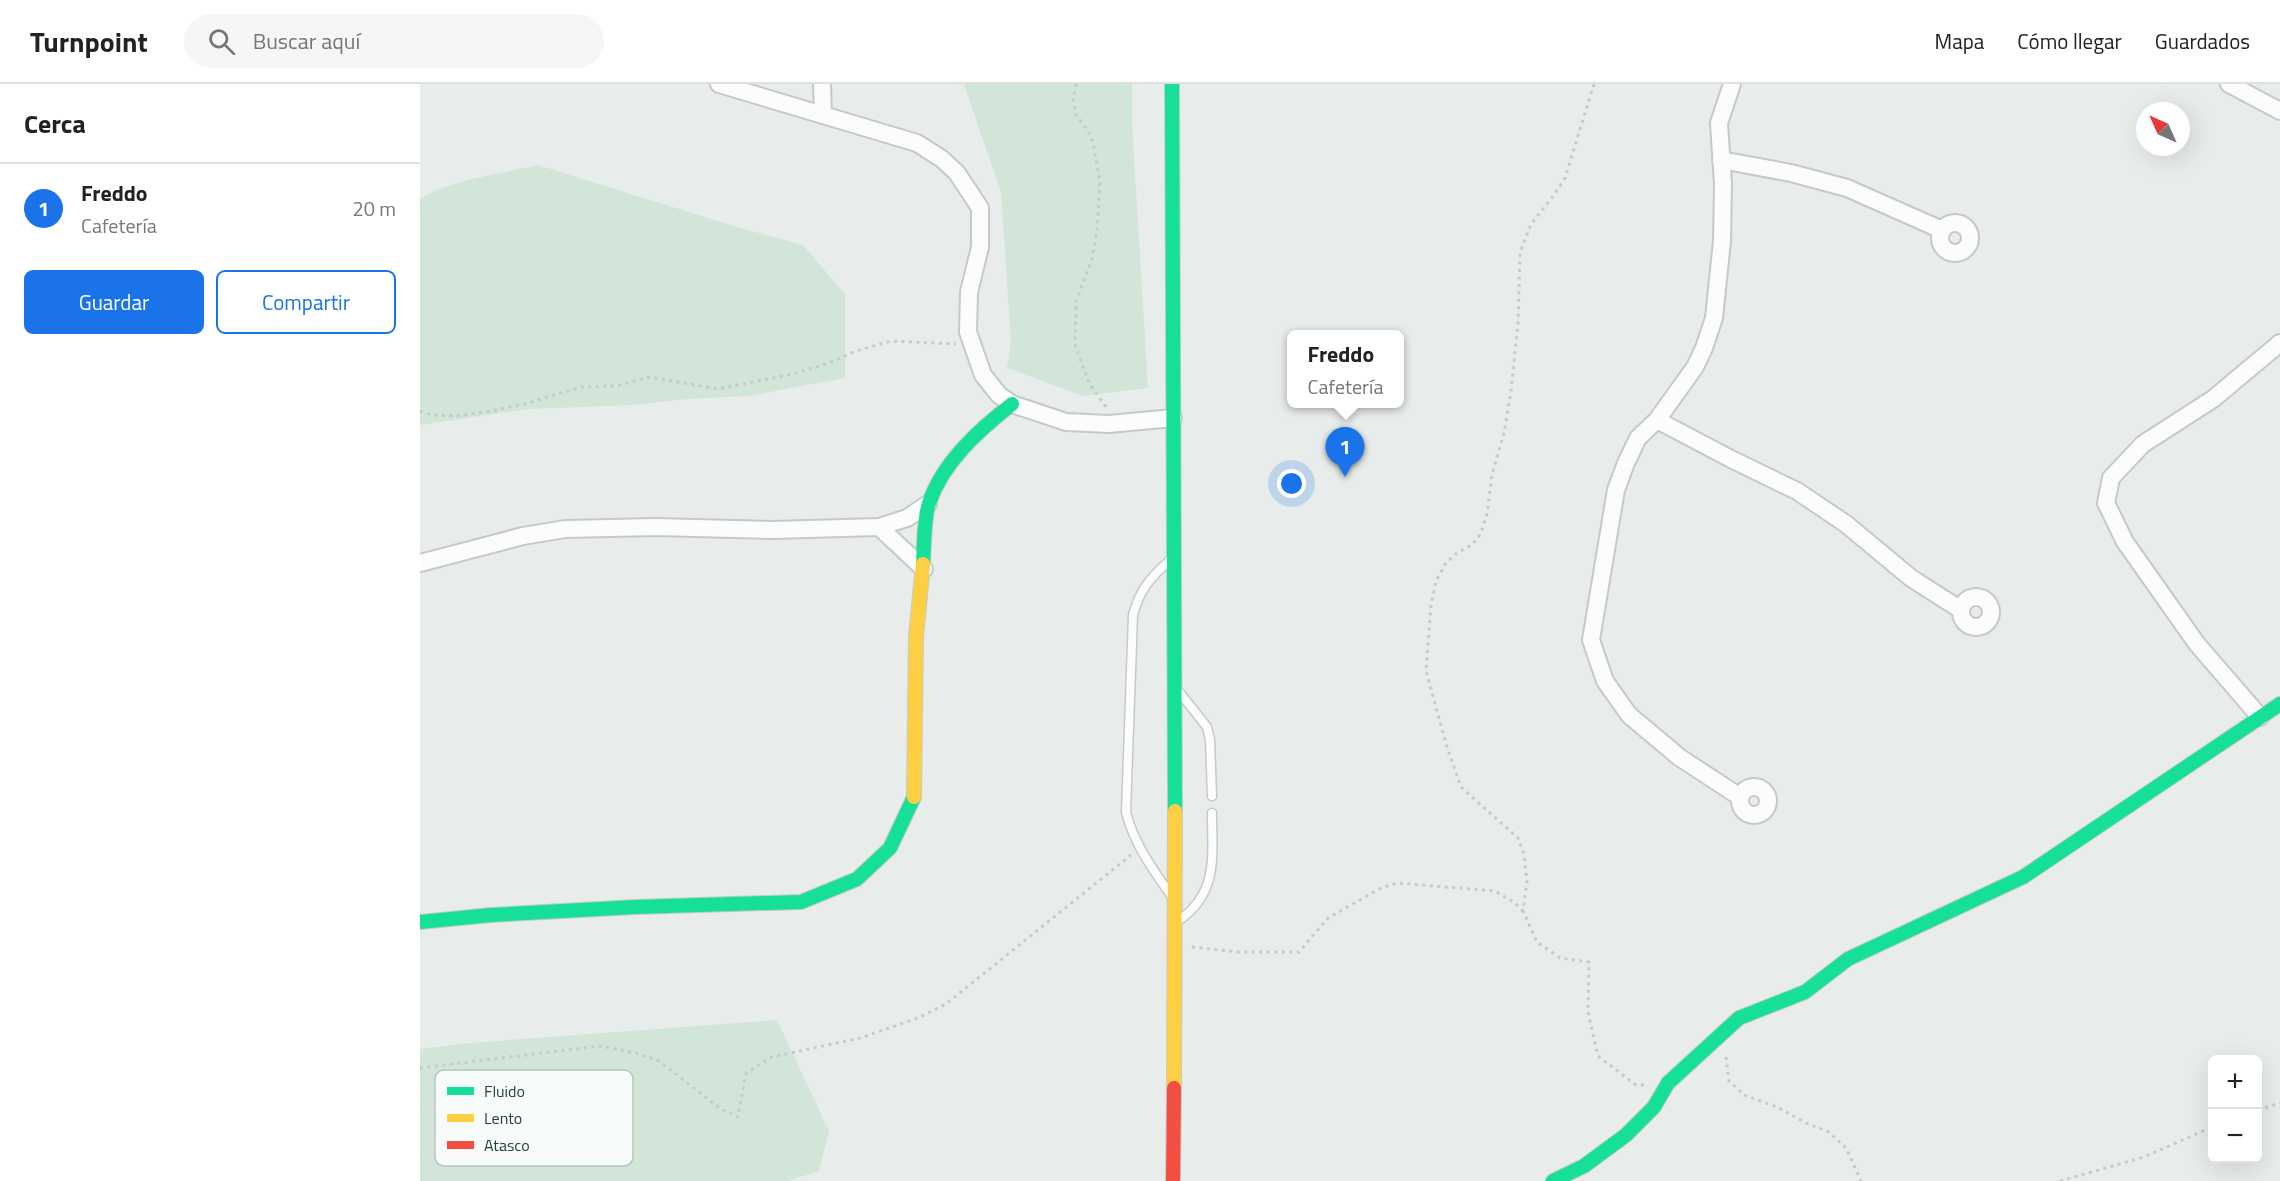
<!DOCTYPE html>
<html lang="es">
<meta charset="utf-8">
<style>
:root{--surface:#fff;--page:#f6f6f6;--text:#222;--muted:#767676;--line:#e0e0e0;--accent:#1a73e8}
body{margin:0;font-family:"Titillium Web",sans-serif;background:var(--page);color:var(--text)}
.controls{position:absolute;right:18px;bottom:18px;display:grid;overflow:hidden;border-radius:9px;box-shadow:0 6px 24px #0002}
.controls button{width:54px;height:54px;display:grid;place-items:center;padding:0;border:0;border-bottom:2px solid var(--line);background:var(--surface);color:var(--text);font:30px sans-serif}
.compass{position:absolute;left:1716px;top:18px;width:54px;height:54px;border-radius:50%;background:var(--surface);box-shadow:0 6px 24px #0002;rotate:315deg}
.you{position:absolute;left:872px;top:400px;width:21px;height:21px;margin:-15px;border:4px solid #fff;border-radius:50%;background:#1a73e8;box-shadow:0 0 0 9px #1a73e833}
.badge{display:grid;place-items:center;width:39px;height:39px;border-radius:50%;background:var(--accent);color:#fff;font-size:20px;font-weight:700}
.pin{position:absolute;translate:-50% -50px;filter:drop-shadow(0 2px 3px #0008)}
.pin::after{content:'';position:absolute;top:32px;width:21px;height:18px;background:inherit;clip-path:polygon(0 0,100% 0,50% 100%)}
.popup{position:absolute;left:867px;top:246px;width:117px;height:78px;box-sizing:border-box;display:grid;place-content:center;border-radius:9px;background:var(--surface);filter:drop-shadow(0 2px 4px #0005);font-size:20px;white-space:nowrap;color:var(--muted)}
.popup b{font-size:22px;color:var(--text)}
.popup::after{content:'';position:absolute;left:50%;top:100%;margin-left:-12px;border:12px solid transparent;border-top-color:var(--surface)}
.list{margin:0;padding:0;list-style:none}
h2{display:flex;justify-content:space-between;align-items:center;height:78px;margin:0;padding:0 24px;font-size:26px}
h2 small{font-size:20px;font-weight:400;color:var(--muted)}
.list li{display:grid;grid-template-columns:39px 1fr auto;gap:18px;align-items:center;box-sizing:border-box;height:90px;padding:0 24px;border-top:2px solid var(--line)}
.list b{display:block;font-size:22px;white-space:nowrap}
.list p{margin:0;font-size:20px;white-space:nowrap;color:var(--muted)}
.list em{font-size:20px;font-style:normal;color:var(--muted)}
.actions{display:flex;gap:12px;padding:18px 24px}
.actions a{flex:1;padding:14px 0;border:2px solid var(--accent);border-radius:9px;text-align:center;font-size:21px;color:var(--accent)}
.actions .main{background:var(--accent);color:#fff}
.icon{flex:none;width:33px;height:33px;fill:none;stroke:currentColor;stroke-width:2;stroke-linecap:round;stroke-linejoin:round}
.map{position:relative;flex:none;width:1860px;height:1097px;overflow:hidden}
header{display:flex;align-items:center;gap:36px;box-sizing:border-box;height:84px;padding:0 30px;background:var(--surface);border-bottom:2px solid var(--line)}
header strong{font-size:28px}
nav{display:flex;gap:33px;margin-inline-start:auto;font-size:21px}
.search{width:420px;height:54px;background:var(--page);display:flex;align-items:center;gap:15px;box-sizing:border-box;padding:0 21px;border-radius:33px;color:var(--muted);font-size:22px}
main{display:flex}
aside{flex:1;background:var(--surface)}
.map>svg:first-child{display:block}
.green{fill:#d1e6d8}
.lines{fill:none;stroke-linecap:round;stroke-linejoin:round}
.lane-casing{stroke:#c5cac8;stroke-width:11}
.street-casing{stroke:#c5cac8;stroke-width:20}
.fast-casing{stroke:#c3cbc8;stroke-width:16}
.slow-casing{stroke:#c3cbc8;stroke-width:16}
.jam-casing{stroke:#c3cbc8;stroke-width:16}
.path{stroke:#c3ccca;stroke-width:3;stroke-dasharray:3 4.5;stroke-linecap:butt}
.lane{stroke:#fcfcfc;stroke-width:8}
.street{stroke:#fcfcfc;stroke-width:16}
.fast{stroke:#16e098;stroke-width:14}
.slow{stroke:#ffcf43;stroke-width:14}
.jam{stroke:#f24e42;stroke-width:14}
.key{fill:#f7fbf9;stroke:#b8c4c0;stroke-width:1.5}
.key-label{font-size:16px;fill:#24423a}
</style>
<header>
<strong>Turnpoint</strong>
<div class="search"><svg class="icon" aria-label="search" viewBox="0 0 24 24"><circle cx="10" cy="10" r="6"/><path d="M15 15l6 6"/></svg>Buscar aquí</div>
<nav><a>Mapa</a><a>Cómo llegar</a><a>Guardados</a></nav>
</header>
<main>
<aside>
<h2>Cerca<small></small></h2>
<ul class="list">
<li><span class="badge">1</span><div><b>Freddo</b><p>Cafetería</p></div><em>20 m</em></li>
</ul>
<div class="actions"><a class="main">Guardar</a><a>Compartir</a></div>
</aside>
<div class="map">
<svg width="1860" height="1097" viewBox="0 0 1860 1097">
<rect width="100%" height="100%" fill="#e8edeb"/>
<g class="green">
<polygon points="544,0 712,0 712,41 728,304 663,312 587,284 591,258 581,109"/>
<path d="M 118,81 L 317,143 L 383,161 L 425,210 L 425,294 L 329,312 L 268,315 L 213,321 L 109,325 L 0,341 L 0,115 C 27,96 85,89 118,81 Z"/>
<polygon points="357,936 409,1047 399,1087 368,1097 0,1097 0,965 49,959"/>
</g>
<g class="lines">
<defs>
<g id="lane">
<path d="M 750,476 C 730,494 720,505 713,531 L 706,728 C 714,760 732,784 750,810"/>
<polyline points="760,609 787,643 790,656 792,712"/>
<path d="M 758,837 C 799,809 792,772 792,729"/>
</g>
<g id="street">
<polyline points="299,0 497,59 522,75 537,89 560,124 560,163 549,208 548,248 563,291 579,311 592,320 646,338 689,340 753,334"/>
<polyline points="402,0 403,30"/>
<polyline points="1312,0 1299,39 1303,100 1302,157 1294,234 1284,264 1275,283 1237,336 1218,354 1206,379 1196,406 1171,556 1185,597 1209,631 1259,673 1320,713"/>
<polyline points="1809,0 1860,27"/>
<polyline points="1301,76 1371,89 1427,104 1522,146"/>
<circle cx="1535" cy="154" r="15"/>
<polyline points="1237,336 1311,375 1377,407 1426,440 1491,494 1541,526"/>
<polyline points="459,443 504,485"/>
<polyline points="0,479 103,452 145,445 236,443 352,446 459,443 487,434 508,420"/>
<circle cx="1556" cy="528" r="15"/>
<polyline points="1840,633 1777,560 1705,458 1686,419 1691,394 1723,360 1793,315 1860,259"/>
<circle cx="1334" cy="717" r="14"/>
</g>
<g id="fast">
<polyline points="752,0 755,727"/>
<path d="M 503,480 C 504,463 504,433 509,419 C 523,378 559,346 592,320"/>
<polyline points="0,838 71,831 215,823 381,818 437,795 470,764 494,713"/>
<polyline points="1133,1097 1164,1082 1206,1051 1234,1023 1248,999 1319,934 1385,908 1428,875 1603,793 1860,620"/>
</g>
<g id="slow">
<polyline points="494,713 496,553 503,480"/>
<polyline points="754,1004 755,727"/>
</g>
<polyline id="jam" points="753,1097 754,1004"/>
</defs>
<use href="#lane" class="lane-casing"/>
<use href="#street" class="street-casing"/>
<use href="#fast" class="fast-casing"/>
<use href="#slow" class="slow-casing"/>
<use href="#jam" class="jam-casing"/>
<g class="path">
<polyline points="656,0 653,16 656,31 668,47 673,58 680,97 677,146 672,175 656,218 655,261 669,299 686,323"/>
<polyline points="1174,0 1145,94 1134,111 1111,140 1100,169 1098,240 1091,307 1084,349 1072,391 1067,430 1061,449 1052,461 1037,469 1026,479 1016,497 1011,521 1006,587 1027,663 1041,703 1098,754 1104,770 1107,797 1103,827 1117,858 1140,874 1169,878 1168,928 1178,972 1216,1001 1225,1001"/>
<polyline points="0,327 12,331 36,332 72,327 108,319 161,303 196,302 230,293 298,305 368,291 406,280 436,267 471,257 536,260"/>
<polyline points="772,863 818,868 879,868 908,834 961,804 977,799 1075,807 1095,819 1103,827"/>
<polyline points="1306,973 1309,997 1324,1011 1357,1023 1386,1039 1409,1048 1426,1064 1441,1097"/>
<polyline points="0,984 180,962 216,969 239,977 301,1025 318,1033 326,989 352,973 440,954 498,934 526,920 711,771"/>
<polyline points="1838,1026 1860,1019"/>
<polyline points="1640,1097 1724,1073 1792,1043"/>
</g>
<use href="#lane" class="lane"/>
<use href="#street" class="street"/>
<use href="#fast" class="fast"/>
<use href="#slow" class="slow"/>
<use href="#jam" class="jam"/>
</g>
<rect x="15" y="986" width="198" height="96" rx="9" class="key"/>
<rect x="27" y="1003" width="27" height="8" fill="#16e098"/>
<rect x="27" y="1030" width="27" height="8" fill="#ffcf43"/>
<rect x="27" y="1057" width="27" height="8" fill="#f24e42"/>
<g class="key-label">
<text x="64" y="1013">Fluido</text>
<text x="64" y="1040">Lento</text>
<text x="64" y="1067">Atasco</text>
</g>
</svg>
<div class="controls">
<button>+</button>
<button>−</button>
</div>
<svg class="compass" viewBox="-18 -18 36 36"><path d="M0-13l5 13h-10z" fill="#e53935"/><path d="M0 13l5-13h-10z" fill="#767676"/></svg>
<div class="you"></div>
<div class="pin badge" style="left:925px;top:393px">1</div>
<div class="popup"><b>Freddo</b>Cafetería</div>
</div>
</main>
